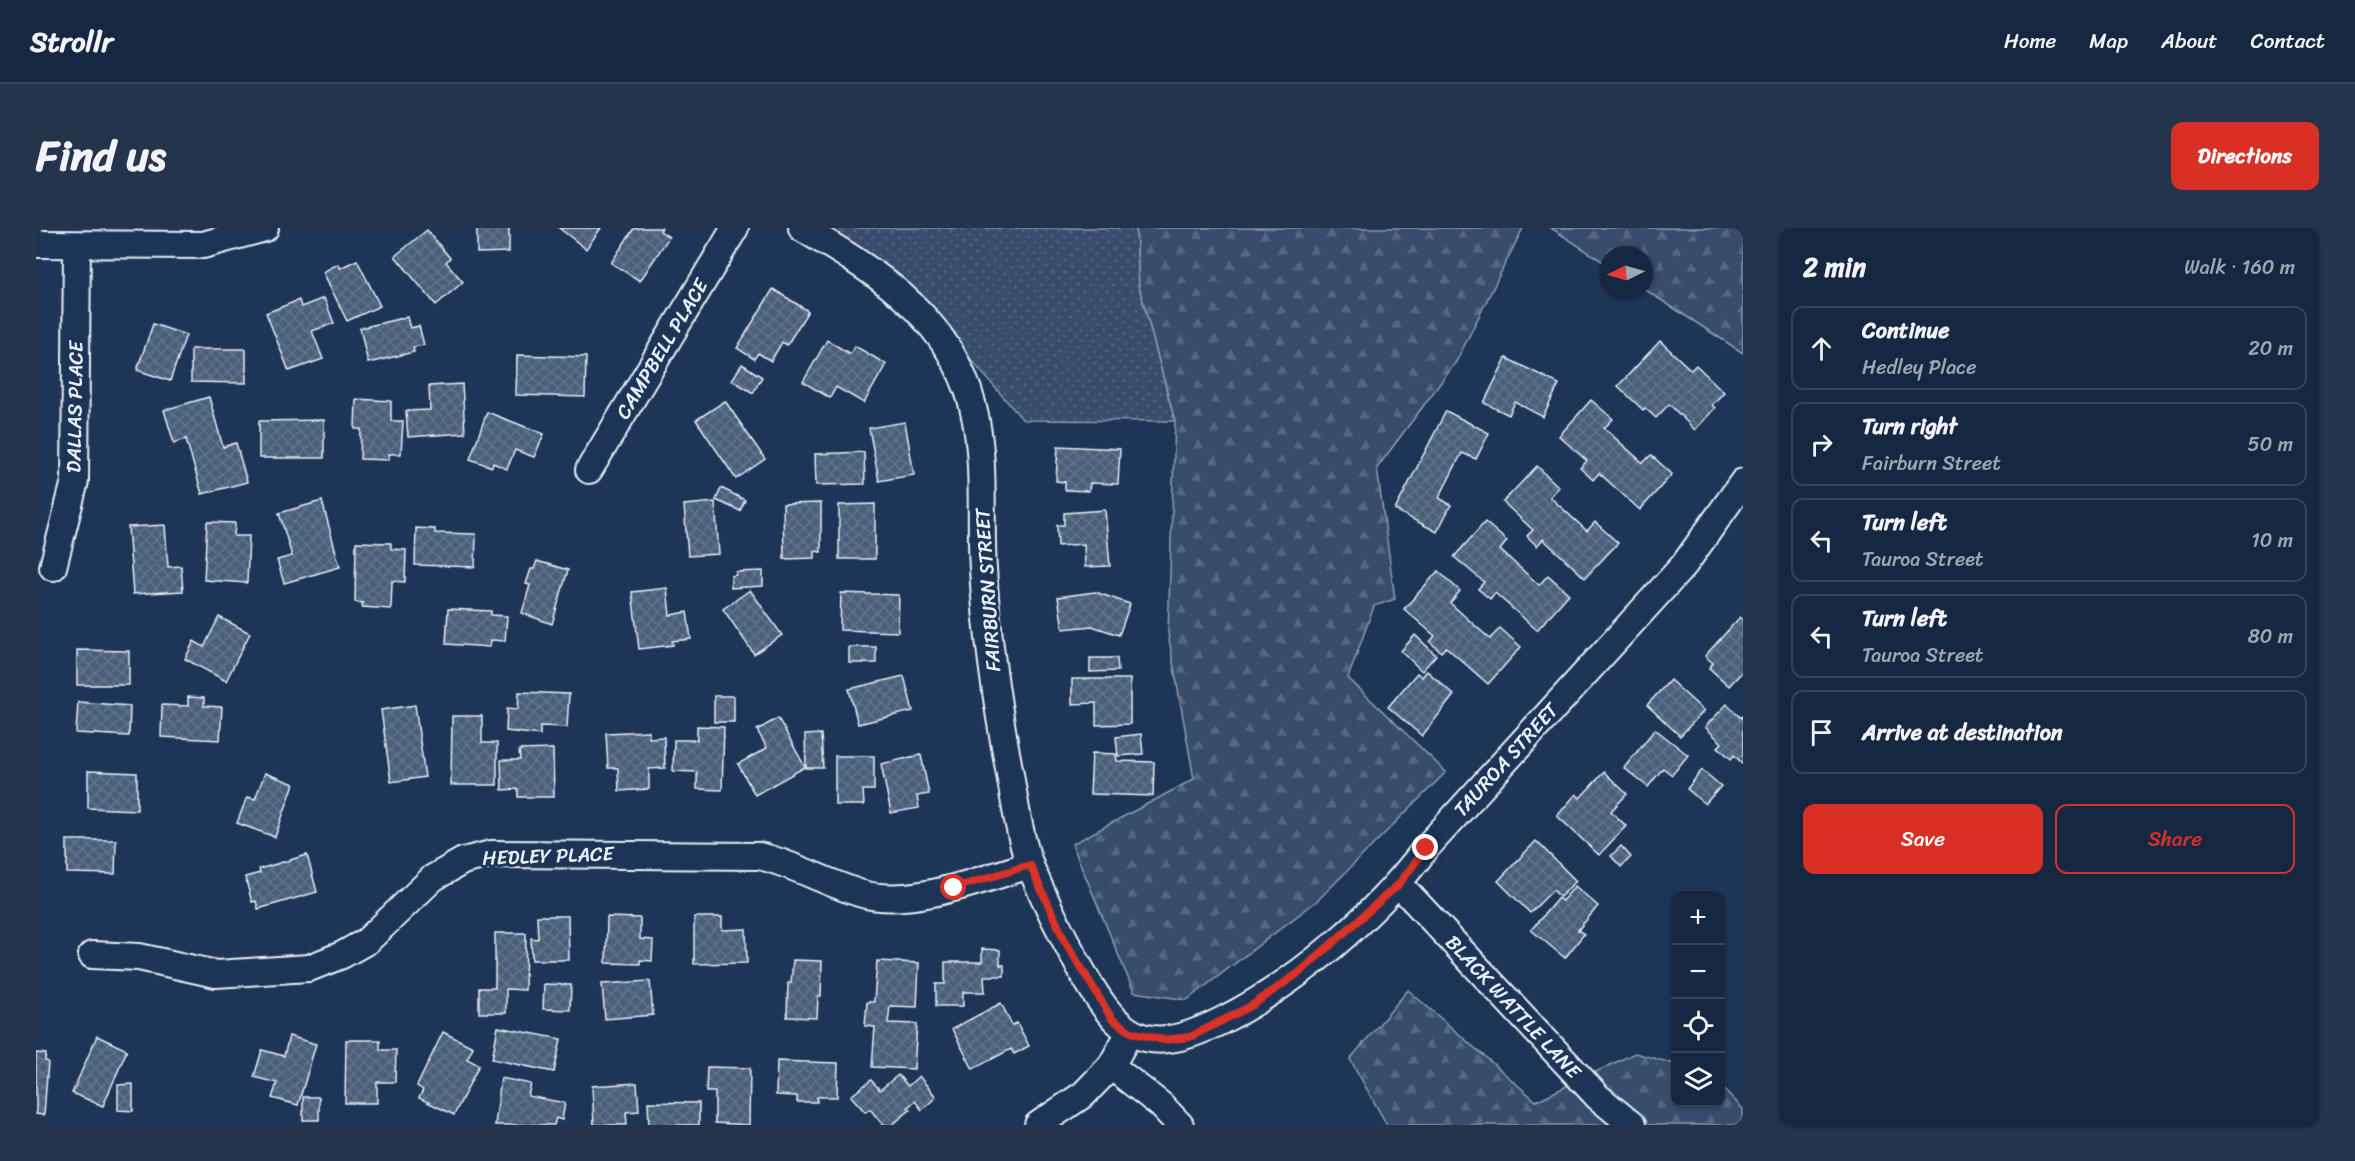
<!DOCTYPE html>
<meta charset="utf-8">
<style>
:root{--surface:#162841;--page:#23344c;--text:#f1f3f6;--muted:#9ea6b1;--line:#35445a;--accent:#d93025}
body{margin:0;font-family:Sriracha,sans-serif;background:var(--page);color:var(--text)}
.controls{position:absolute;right:18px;bottom:18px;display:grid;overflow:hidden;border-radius:12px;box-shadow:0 2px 4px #0004}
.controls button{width:54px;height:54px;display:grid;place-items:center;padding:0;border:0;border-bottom:2px solid var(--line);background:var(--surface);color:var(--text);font:30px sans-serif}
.compass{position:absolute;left:1563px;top:18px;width:54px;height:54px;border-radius:50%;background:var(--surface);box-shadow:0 2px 4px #0004;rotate:265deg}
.stop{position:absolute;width:18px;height:18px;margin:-14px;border:4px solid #d93025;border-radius:50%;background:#fff}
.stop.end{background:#d93025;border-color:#fff;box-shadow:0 2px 6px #0008}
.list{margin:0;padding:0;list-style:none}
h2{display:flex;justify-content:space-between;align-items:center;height:78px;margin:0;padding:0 24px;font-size:26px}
h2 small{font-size:20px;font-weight:400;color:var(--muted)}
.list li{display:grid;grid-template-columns:39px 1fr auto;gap:18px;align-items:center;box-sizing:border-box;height:84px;margin:0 12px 12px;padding:0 12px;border:2px solid var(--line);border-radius:12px}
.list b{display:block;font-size:22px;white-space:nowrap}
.list p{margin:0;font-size:20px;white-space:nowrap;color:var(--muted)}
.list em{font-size:20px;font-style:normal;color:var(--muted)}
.actions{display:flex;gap:12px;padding:18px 24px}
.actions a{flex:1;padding:14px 0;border:2px solid var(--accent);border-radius:12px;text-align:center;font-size:21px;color:var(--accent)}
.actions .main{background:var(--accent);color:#fff}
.icon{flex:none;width:33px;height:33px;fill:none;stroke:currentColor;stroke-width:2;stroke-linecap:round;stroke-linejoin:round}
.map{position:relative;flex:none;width:1707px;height:897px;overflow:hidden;border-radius:12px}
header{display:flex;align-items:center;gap:36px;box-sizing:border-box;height:84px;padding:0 30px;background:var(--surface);border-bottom:2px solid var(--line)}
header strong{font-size:28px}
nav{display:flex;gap:33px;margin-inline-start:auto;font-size:21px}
.intro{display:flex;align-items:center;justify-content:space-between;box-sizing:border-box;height:144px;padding:0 36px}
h1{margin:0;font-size:42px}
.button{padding:15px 27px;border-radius:12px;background:var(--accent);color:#fff;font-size:21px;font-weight:700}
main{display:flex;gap:36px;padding:0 36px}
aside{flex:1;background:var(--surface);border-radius:12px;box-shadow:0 2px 4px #0004}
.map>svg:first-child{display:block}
.grass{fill:url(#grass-dots);stroke:#909fb2;stroke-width:1.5}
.forest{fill:url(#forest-firs);stroke:#909fb2;stroke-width:1.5}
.building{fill:url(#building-cross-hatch);stroke:#e8f1f8;stroke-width:1.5}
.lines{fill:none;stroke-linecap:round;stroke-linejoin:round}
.street-casing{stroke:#e8f1f8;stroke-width:30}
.street{stroke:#1d3557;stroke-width:26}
.route{stroke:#d93025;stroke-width:8}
.labels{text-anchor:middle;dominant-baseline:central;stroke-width:6;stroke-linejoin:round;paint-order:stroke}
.street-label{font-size:20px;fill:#e8f1f8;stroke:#1d3557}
</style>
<header>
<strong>Strollr</strong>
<nav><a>Home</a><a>Map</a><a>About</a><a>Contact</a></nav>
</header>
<div class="intro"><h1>Find us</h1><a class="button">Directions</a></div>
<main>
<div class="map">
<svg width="1707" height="897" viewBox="0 0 1707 897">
<defs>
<pattern id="grass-dots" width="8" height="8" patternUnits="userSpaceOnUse" patternTransform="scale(1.5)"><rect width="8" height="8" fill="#374d6c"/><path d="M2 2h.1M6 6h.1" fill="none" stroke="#546782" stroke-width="1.8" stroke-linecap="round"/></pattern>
<pattern id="forest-firs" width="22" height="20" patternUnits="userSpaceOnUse" patternTransform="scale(1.5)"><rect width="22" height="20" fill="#374d6c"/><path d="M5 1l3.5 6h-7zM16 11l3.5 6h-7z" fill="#546782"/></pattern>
<pattern id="building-cross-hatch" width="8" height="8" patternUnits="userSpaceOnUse" patternTransform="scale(1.5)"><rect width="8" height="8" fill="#495e7a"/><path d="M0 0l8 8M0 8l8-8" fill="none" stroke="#63768e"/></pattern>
</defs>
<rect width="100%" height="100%" fill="#1d3557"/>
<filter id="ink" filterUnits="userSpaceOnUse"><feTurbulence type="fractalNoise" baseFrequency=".0167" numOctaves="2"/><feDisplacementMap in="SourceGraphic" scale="12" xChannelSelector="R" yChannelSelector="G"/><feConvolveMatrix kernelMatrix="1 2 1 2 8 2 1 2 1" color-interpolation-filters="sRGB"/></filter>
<g filter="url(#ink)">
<polygon class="grass" points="770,0 1100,0 1103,58 1139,193 987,192 870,56"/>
<g class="forest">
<polygon points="1100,0 1487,0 1420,134 1341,240 1359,371 1338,378 1312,450 1410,544 1282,672 1151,772 1098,764 1036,616 1158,551 1132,406 1139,193 1103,58"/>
<polygon points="1515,0 1707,0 1707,125 1608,61 1608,27 1572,27 1572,37"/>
<polygon points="1372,762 1500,873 1599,825 1639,836 1640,874 1684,874 1685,858 1707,881 1707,897 1351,897 1314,831"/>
</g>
<g class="building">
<polygon points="441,0 473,0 473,24 441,25"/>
<polygon points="523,0 565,0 550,21"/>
<polygon points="598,0 626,0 624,3 633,9 604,53 575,35"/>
<polygon points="391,2 414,30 410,34 427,54 400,77 359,28"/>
<polygon points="321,32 344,78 311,93 287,44 302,36 304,40"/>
<polygon points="737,61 772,83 751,117 746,114 735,133 722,125 718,131 701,120"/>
<polygon points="288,70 298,95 276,103 287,131 253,143 230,85 263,72 265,79"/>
<polygon points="371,89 374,100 383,98 388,117 377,119 378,124 332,135 324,100"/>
<polygon points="117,96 150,107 134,153 101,142"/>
<polygon points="791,112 814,126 819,118 850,136 828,175 800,159 794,170 767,154"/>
<polygon points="1624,113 1655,142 1660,137 1688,164 1676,177 1679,180 1659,202 1633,176 1620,190 1609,180 1607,182 1582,158"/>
<polygon points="155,121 210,121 210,155 155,154"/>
<polygon points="481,127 550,129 549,169 480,167"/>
<polygon points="1470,130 1523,156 1507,189 1479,174 1473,187 1448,175"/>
<polygon points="706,136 726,149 717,165 696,152"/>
<polygon points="426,156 429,205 372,209 370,183 394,182 393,158"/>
<polygon points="173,169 187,219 200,215 211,254 166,266 150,211 138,215 128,182"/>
<polygon points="320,171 355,173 355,193 367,193 365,226 353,226 353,232 324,231 325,201 319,201"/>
<polygon points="1555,172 1577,191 1568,200 1607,235 1615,227 1636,246 1604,282 1563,245 1557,252 1544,240 1551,233 1523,208"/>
<polygon points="689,173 729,231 700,251 660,192"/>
<polygon points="1410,183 1453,205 1440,231 1426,225 1403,270 1415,277 1401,304 1359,282"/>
<polygon points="451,184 508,206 498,229 479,222 471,241 457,235 456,239 434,231"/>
<polygon points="288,192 288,230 223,230 223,193"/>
<polygon points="869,194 878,247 843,253 833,200"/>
<polygon points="1022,218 1084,221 1082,256 1054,255 1053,263 1029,262 1029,254 1020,253"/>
<polygon points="828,224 829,256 780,257 779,226"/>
<polygon points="1501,238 1523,259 1514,269 1551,303 1559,294 1582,315 1549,350 1507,311 1501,318 1491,308 1497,302 1467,274"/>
<polygon points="685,260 709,272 704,283 680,272"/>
<polygon points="286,273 304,339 248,355 241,332 256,328 243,285"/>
<polygon points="679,274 683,326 652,328 648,277"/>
<polygon points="785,275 785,324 779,323 779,330 748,331 747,276"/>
<polygon points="839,276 839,331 803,331 803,277"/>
<polygon points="1069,282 1074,338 1049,339 1048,316 1022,318 1021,297 1028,297 1028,285"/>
<polygon points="171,294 199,295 198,308 213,308 211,355 168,352"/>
<polygon points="1449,294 1471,313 1464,322 1503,357 1512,347 1533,366 1501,402 1459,365 1454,371 1442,361 1448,354 1418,329"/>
<polygon points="129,297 132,339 145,338 147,363 97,366 92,299"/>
<polygon points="380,300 399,301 399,305 440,306 439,339 379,337"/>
<polygon points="320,314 355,315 355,321 370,322 369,354 356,353 355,381 326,379 327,375 319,374"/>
<polygon points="501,333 532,342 516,396 486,385 494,357 490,356 495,341 498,341"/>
<polygon points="727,343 727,358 695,360 695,348 700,347 700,344"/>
<polygon points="1402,343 1424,363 1414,375 1454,411 1464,400 1485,419 1452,456 1410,419 1405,424 1394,414 1399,408 1368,381"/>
<polygon points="631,360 634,387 651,384 655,411 636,413 637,417 603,421 596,364"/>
<polygon points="714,362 746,407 718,426 687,381"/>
<polygon points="1059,364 1094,376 1083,407 1056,398 1027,401 1022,369"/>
<polygon points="805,365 863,367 862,404 804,402"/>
<polygon points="412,381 455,383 455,387 471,388 469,413 455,412 454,419 410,416"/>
<polygon points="183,389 214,405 190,453 149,431 158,413 168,419"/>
<polygon points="1704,389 1707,392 1707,443 1693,458 1673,440 1677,435 1669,428"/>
<polygon points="1379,407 1400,427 1386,443 1365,423"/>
<rect x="813" y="419" width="27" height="16"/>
<polygon points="41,422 93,423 93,457 41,457"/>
<polygon points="1054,430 1081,430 1082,443 1054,444"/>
<polygon points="1391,443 1418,467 1386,508 1352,479 1381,445 1386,449"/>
<polygon points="868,448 877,483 822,496 813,461"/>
<polygon points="1036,451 1094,451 1094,496 1060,497 1060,475 1036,476"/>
<polygon points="1634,452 1668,483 1644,508 1611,477"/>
<polygon points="483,464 533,466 531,499 504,498 504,507 470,503 471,480 482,481"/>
<rect x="678" y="468" width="20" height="26"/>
<polygon points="152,469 168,470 168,478 186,479 184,512 125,509 126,477 152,478"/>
<polygon points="42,474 94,478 93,508 40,505"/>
<polygon points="1691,476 1705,490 1707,487 1707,536 1698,527 1695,531 1682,519 1686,515 1669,499"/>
<polygon points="379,477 389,549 355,554 345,482"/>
<polygon points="416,488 446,488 446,515 461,515 461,557 415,557"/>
<polygon points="742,490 769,539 719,567 702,536 731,520 721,502"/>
<polygon points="661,498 688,499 686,562 661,561 661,544 637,543 638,512 661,512"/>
<polygon points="1619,501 1652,527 1636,547 1627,540 1612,559 1588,540"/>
<polygon points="613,503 613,510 628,509 629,540 613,541 613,561 583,563 582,540 572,540 570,505"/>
<polygon points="785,506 787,540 770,540 769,507"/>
<polygon points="1105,506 1107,526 1082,528 1080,509"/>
<polygon points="517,521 518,569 482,569 482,561 466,562 465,532 484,532 483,522"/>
<polygon points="1056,525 1080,526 1081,533 1118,534 1117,568 1054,566"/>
<polygon points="885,527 893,566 881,568 883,580 855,585 845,536"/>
<polygon points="799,528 838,528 838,562 827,562 828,577 799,577"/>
<polygon points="1666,542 1685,558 1669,576 1651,561"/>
<polygon points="52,543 101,545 101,582 52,580"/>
<polygon points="1568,544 1591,566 1575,583 1590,598 1563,627 1521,588 1540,566 1544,570"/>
<polygon points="229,545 258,556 239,609 201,595 211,569 219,571"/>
<polygon points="31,612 80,612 79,646 31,645"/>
<polygon points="1500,613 1540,653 1524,669 1517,662 1494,685 1462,653"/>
<polygon points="1585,618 1595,629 1585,639 1575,628"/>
<polygon points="271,627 281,664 222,681 220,673 216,674 209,649 224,645 223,641"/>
<polygon points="1539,658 1562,678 1542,702 1548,706 1529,730 1495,702 1522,670 1526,673"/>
<polygon points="501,688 532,688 533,732 496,732 495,710 502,711"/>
<polygon points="571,689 604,690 604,711 617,712 616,733 604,732 604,736 570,735"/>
<polygon points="658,689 686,689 686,702 710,701 711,735 658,736"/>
<polygon points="459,705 490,705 489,762 470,761 470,785 443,785 443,760 459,760"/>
<polygon points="946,721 964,722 964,737 968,737 968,748 948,748 949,764 927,764 927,778 900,778 900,756 909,756 909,734 946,734"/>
<polygon points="757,732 786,733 785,768 782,768 781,790 751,789 752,755 755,755"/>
<polygon points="841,733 883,735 881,779 854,778 852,795 881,796 878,841 836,839 839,799 829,798 831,774 838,774"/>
<polygon points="614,753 617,787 569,791 566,756"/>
<polygon points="508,756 535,757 534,782 507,781"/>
<polygon points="965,775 976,797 981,795 993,818 978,826 975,821 937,841 916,801"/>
<polygon points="462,799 525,811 518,844 456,831"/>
<polygon points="407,804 437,819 431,831 443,837 418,887 383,870 387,862 381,858"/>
<polygon points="61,808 91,822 67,878 36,865"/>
<polygon points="253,808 280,816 262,877 236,870 241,855 218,849 226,822 248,828"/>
<polygon points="310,812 344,812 344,822 360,822 359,854 341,854 341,875 309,875"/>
<polygon points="0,825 10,826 9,833 12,834 8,887 0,886"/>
<polygon points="741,833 802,835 801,869 781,869 781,874 761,874 761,868 740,867"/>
<polygon points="671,839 714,840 713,897 679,895 679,864 670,864"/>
<polygon points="862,847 872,858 883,848 900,869 886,882 879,873 872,879 874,882 856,897 847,897 834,881 829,884 815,868 835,852 844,862"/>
<polygon points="465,850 495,856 492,868 529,875 526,892 520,890 518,897 459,897"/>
<polygon points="601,855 603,883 590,884 591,897 558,897 556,858"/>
<polygon points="97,856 97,883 82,882 82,857"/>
<rect x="267" y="869" width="16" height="23"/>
<polygon points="612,874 663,875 663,897 613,897"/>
</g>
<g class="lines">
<defs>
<g id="street">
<path d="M 766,0 C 835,41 904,82 932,162 C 952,221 943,281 947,341 C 951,410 961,478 974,546 C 979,576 984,611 995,640 C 1009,673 1026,707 1043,738 C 1082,808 1107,832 1185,793 C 1261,755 1339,688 1390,620 L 1648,337 L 1707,254"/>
<polyline points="0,16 167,17 229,0"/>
<polyline points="553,242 699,0"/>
<polyline points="17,339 39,253 41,17"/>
<polyline points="1363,656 1562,869 1596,897"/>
<path d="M 56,727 L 103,729 L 180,746 L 273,740 L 306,727 L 331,713 L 397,650 L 427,633 L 455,626 L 723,628 C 758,636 788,654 823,665 C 873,681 945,651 994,637"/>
<polyline points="1075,838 1125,877 1144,897"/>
<polyline points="1002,897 1048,866 1075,838 1094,804"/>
</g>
</defs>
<use href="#street" class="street-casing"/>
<use href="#street" class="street"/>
</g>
</g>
<g class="lines" filter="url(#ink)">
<polyline class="route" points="918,660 994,637 1029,713 1076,791 1095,804 1128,812 1154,809 1215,778 1264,744 1363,656 1390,620"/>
</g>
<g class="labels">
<g class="street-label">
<text transform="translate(626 121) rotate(-59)">CAMPBELL PLACE</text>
<text transform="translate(39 179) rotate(-89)">DALLAS PLACE</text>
<text transform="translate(952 362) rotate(-94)">FAIRBURN STREET</text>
<text transform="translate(1470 532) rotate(-48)">TAUROA STREET</text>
<text transform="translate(512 628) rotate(-2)">HEDLEY PLACE</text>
<text transform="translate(1477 779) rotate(47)">BLACK WATTLE LANE</text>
</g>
</g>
</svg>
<div class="controls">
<button>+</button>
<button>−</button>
<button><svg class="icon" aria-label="locate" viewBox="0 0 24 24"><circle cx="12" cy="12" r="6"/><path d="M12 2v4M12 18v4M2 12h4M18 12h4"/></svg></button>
<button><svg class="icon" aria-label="layers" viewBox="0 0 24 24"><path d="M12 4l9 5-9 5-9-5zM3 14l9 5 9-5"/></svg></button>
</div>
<svg class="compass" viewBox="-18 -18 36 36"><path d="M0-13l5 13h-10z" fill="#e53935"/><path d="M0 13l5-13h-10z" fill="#9ea6b1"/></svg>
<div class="stop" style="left:918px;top:660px"></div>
<div class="stop end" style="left:1390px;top:620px"></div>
</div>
<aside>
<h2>2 min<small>Walk · 160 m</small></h2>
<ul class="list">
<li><svg class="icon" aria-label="ahead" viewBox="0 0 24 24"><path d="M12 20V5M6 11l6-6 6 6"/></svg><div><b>Continue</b><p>Hedley Place</p></div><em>20 m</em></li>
<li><svg class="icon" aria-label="right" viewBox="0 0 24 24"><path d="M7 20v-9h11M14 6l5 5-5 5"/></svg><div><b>Turn right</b><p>Fairburn Street</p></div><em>50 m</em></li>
<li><svg class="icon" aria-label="left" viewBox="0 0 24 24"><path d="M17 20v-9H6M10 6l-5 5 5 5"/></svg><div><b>Turn left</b><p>Tauroa Street</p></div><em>10 m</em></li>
<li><svg class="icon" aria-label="left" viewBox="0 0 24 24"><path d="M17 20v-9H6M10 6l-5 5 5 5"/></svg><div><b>Turn left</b><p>Tauroa Street</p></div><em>80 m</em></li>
<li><svg class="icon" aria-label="arrive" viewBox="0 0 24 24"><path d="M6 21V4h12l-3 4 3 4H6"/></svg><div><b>Arrive at destination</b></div></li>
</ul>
<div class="actions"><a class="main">Save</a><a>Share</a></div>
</aside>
</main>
